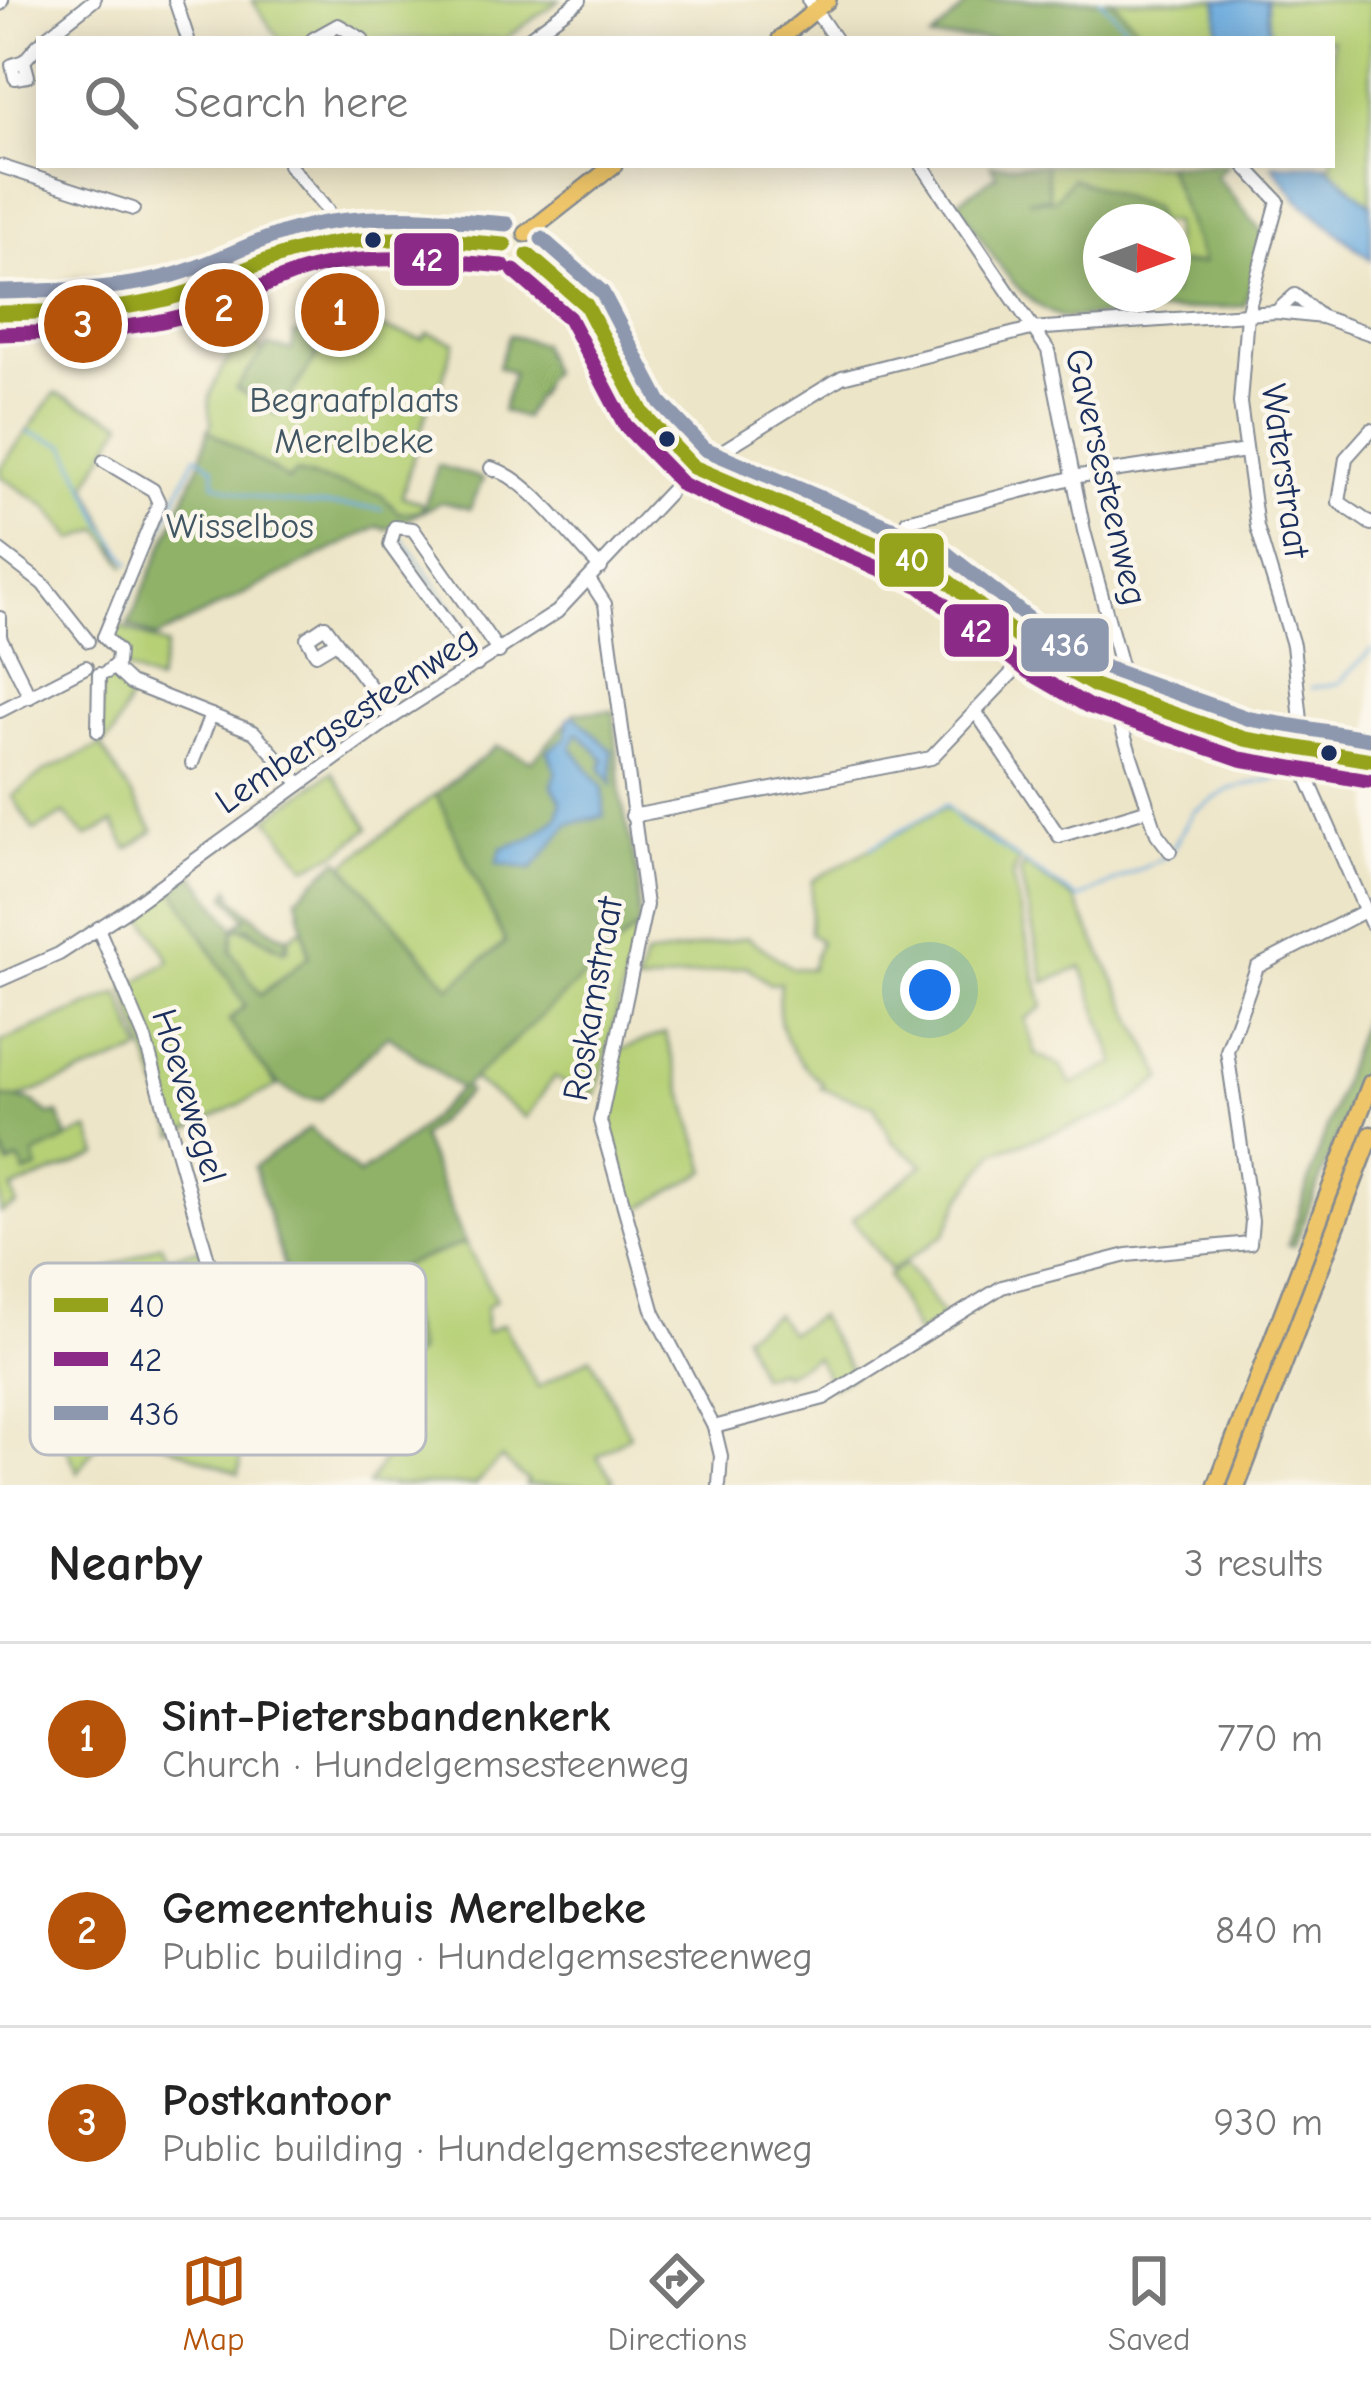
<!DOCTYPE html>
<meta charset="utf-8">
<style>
:root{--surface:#fff;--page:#f2f2f2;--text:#222;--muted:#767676;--line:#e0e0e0;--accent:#b45309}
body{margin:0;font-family:"Comic Neue",sans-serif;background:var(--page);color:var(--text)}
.compass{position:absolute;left:1083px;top:204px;width:108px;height:108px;border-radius:50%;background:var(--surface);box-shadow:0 6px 30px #0003;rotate:91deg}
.you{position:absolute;left:930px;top:990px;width:42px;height:42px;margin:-30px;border:9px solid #fff;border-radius:50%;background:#1a73e8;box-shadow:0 0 0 18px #1a73e833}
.badge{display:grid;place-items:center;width:78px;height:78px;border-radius:50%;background:var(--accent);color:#fff;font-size:39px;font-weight:700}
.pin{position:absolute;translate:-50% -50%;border:6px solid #fff;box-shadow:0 3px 12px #0006}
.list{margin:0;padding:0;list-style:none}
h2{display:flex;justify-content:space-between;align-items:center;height:156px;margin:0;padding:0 48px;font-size:51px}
h2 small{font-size:39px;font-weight:400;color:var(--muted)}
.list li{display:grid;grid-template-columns:78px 1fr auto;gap:36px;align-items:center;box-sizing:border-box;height:192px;padding:0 48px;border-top:3px solid var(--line)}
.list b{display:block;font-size:45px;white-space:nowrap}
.list p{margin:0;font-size:39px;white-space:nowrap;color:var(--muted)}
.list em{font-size:39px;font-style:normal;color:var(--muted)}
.icon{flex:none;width:66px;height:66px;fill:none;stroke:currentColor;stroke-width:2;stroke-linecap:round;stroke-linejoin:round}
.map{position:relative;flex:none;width:1371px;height:1485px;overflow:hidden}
.search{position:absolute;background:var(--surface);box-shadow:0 6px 30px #0003;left:36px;right:36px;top:36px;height:132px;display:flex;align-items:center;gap:30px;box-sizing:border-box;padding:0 42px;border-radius:0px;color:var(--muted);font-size:45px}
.sheet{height:732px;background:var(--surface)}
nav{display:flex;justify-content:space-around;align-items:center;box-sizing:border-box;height:168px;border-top:3px solid var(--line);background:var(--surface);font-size:33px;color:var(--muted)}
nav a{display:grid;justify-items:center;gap:6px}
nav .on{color:var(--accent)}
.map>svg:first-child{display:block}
.green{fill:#b6d076;stroke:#68806a;stroke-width:3;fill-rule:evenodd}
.forest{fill:#90b267;stroke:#567062;stroke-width:3}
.water{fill:#6aaadd;stroke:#426c9e;stroke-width:3}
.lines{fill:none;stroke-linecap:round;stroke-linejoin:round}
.stream{stroke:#6aaadd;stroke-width:3}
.minor-casing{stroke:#848a92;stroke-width:16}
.major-casing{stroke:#848a92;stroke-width:20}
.highway-casing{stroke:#848a92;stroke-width:21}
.minor{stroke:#fff;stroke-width:12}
.major{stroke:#eec569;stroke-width:15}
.highway{stroke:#eec569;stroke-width:16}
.bus-1-casing{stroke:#fbf7ec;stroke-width:24}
.bus-2-casing{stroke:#fbf7ec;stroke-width:24}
.bus-3-casing{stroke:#fbf7ec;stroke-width:24}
.bus-1{stroke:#94a21c;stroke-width:15}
.bus-2{stroke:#8c2b87;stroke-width:15}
.bus-3{stroke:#8d97ae;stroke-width:15}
.bus-dot{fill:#1b2f5e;stroke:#fbf7ec;stroke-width:4.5}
.labels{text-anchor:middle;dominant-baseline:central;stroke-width:9;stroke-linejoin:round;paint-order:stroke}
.park-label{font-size:36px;fill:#425764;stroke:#fbf7ec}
.street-label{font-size:36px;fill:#1b2f5e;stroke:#fbf7ec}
.key{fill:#fbf7ec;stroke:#b8bbc1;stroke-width:3}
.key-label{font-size:33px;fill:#1b2f5e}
.line-badge{stroke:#fbf7ec;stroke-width:4.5}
.badge-label{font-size:33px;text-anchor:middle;font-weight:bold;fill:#fff}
</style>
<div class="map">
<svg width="1371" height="1485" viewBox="0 0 1371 1485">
<rect width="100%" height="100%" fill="#fbf7ec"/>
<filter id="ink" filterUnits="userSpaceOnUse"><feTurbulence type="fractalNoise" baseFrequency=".00833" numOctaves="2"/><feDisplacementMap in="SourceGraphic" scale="24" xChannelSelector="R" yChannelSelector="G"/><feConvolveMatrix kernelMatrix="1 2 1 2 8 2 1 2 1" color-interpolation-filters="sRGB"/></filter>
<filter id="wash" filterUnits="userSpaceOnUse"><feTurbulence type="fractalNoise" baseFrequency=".004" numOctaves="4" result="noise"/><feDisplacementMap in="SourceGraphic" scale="48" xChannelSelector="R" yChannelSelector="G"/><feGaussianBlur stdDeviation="2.7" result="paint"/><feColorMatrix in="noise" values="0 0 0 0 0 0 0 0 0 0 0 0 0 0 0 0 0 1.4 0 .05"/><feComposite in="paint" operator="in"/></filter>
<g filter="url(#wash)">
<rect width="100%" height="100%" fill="#ede5c7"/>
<g class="green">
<polygon points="252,0 560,0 505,39 368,39 338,22 308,39 279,39"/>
<polygon points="972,0 1218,0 1218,39 931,39"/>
<polygon points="1266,0 1371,0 1371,205 1326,165 1332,165 1332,39 1270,39"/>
<path d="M 991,165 L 1228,165 L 1216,176 L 1266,237 L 1244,306 L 1065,318 C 1014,303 986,243 957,202 L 997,175 ZM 1101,222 L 1173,222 L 1173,294 L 1101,294 Z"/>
<path d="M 372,326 L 422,339 L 428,333 L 454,342 L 441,385 L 434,386 L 402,496 L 421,503 L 423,511 L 399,513 L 380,494 L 296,473 L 290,481 L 208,430 L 212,423 C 200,392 227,362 244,337 L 264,351 L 237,389 L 277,414 L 323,347 L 356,357 L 368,347 Z"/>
<polygon points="55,393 123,422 87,485 126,567 100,529 74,540 47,507 0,476 0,468"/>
<polygon points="112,623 167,646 157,683 124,668 127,651 110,631"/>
<polygon points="116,677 134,690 113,735 101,746 154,831 128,849 113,823 86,837 64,814 34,831 12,796 45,771 100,746 101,682"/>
<polygon points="332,772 369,828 341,851 306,867 268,818"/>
<polygon points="436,794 505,942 450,988 344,865"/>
<path d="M 945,807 L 1019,860 L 1012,877 L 1043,1007 L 1025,1019 L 1036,1054 L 1062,1067 L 1071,1085 L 1116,1063 L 1082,967 L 1045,982 L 1020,874 L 1024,864 L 1075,900 L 1163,1078 L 1122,1109 L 995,1152 L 962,1197 L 945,1234 L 891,1271 L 852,1219 L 924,1165 L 892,1141 L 874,1106 L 820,1088 L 823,1084 C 787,1053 774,1027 780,983 L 770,984 L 747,966 L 637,985 L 645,957 L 747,937 L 792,968 L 811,969 L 820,941 L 810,934 L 812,881 Z"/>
<polygon points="173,888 246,1007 230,1021 277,1086 175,1136 125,989 170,961 140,911"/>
<polygon points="639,926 596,1094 578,1091 554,1077 526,1118 472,1079"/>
<path d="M 234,928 C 256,928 267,949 288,950 L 289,937 L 303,928 L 309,956 L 260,995 L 231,951 Z"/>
<polygon points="119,993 142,1051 18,1098 0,1097 0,1042"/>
<polygon points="665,1033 707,1171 634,1212 610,1128 619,1070 615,1068 619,1050"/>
<polygon points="89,1129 98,1155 12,1189 17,1205 0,1213 0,1145 9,1164"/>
<polygon points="465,1243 496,1300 486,1307 486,1332 503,1324 538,1387 591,1357 630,1435 597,1457 614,1479 609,1485 526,1485 528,1481 501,1458 475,1485 368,1485 408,1418 352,1419 320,1413 314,1367 405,1363 418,1352 395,1268"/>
<polygon points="161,1244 166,1257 200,1249 203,1259 103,1294 94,1276"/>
<polygon points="906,1264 945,1318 918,1336 888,1275"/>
<polygon points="776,1314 789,1333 818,1316 854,1375 832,1387 816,1357 783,1374 780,1370 760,1376 743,1334"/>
<polygon points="231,1348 247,1416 239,1474 145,1436 116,1414 78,1473 52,1414 110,1391 158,1350"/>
</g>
<g class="forest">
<polygon points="972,0 1111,0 1149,39 931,39"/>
<path d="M 991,165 L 1046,165 L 1050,198 L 1028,200 L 1054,200 L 1072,178 L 1153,208 L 1158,222 L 1101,222 L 1101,294 L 1173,294 L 1173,264 L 1203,263 L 1166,165 L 1228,165 L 1216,176 L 1266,237 L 1244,306 L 1065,318 C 1014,303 986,243 957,202 L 997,175 Z"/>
<polygon points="305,333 318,355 277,415 236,388 267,346 292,350 294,334"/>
<polygon points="509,335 541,344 550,371 524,418 502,411 513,373 498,367"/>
<polygon points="208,430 289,480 295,473 380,494 399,513 423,510 438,465 483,479 470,509 442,502 387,529 379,526 156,638 128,625 200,462"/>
<path d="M 614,711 L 621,797 L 638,876 L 639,926 L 464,1087 L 468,1092 L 421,1137 L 465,1243 L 396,1268 L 418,1352 L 405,1363 L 314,1367 L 254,1167 L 310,1128 L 359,1175 L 412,1136 L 460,1089 L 388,1035 L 321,1100 C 275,1100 254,1054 229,1020 L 245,1006 L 173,888 L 193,873 L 234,928 L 246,918 L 226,896 L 230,888 L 234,899 C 249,910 272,937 289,937 L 283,951 L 248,928 L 234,929 L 231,951 L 261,995 L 309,956 L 297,897 L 339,859 L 450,987 L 505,942 L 436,794 L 497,746 L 532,761 L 576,712 Z"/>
<polygon points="1371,994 1371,1050 1294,1246 1288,1245"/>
<polygon points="0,1097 32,1101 50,1115 59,1113 67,1139 34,1155 38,1169 25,1174 19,1160 9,1165 0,1145"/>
</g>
<g class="water">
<polygon points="1218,0 1266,0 1270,39 1218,39"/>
<polygon points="1273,165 1326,165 1371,205 1371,260 1298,200"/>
<polygon points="574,715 612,751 612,784 601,769 604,759 577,732 571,747 603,788 604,816 568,824 532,869 497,863 502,848 528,840 558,818 561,801 552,786 556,772 548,751 566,738 568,719"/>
</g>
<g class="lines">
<g class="stream">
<polyline points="1100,0 1138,39"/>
<polyline points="28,432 66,445 103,524 130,563"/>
<polyline points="402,538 478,647"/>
<path d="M 118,621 L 196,455 L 214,468 L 214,483 C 275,510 320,502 382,509"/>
<polyline points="1311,688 1339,683 1371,650"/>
<polyline points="870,848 946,805 961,823 1020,860"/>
<polyline points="1024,863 1078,899 1169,855 1193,812 1230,789 1298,773"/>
</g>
</g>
</g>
<g filter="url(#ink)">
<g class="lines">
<defs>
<g id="minor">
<polyline points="175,0 188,39"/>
<polyline points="808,0 835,39"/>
<polyline points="0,4 2,0"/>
<polyline points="44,39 94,0"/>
<polyline points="313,39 338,25 362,39"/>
<polyline points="527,39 580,0"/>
<polyline points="24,61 28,76 15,78 12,65 24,61 39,44"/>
<polyline points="289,165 327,210 338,243"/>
<polyline points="922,165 1048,350 1084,531 1120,662 1118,717 1157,834 1170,851"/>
<polyline points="1244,165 1278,201 1247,314 1240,403 1257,527 1293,645 1307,777 1371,923"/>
<polyline points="0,166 133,209"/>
<polyline points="1276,312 1295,295 1320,316"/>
<polyline points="1371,430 1346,458 1339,502 1371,524"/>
<polyline points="714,456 842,377 1031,329 1276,312 1322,317 1371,334"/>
<path d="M 491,468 C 529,478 570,538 601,568"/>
<polyline points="907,521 1079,476 1246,451"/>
<polyline points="0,551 43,584 88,641"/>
<polyline points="590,581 605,604 646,905 600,1121 654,1313 714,1427 721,1456 719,1485"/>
<polyline points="0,618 0,637 30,697"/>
<polyline points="104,637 159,503 153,490 104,461"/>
<polyline points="104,637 118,651 117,663 107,672"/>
<polyline points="336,642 316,654 307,638 325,626 393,717"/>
<polyline points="477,665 390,545 395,527 413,529 499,652"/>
<polyline points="114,668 130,683 254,732 300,784"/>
<polyline points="0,711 86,667"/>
<polyline points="975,711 1059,836 1149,809"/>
<polyline points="98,731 99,674"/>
<polyline points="192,763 211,715"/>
<polyline points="632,816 931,758 1034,650"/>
<polyline points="98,928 145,1039 215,1284"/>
<polyline points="0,980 59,954 125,911 393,717 557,612 693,467"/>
<polyline points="714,1427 824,1398 1002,1287 1127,1255 1250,1243 1252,1221 1227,1051 1257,967 1365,911"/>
</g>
<g id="major">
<polyline points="780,39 828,0"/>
<polyline points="526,234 614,165"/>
<polyline points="528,255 586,305 643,414 693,467 931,568 1041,655 1097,687 1245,739 1371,760"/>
<polyline points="0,313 91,310 178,296 300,250 338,243 406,236 505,245"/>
</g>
<g id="highway">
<polyline points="1217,1485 1371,1083"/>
<polyline points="1237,1485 1371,1135"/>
</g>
</defs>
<use href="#minor" class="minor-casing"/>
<use href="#major" class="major-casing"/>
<use href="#highway" class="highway-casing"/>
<use href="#minor" class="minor"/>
<use href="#major" class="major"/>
<use href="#highway" class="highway"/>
<defs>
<g id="bus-1">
<polyline points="528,255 586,305 643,414 693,467 931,568 1041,655 1097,687 1245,739 1371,760"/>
<path d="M 0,313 C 60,311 125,313 183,294 C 223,281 262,259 304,249 C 371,233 437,239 505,245"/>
</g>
<g id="bus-2">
<polyline points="514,271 569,318 625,425 683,485 920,586 1029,672 1088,706 1240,759 1368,781"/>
<path d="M 1,334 C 61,332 124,332 183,316 C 224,306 262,284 303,271 C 368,251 437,260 503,266"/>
</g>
<g id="bus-3">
<polyline points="542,239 602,292 660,402 705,449 941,549 1053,638 1106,668 1250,719 1371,739"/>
<path d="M 0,292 C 57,290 119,291 174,275 C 216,263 254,240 296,229 C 366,211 436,218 507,224"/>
</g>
</defs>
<use href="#bus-1" class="bus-1-casing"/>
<use href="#bus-2" class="bus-2-casing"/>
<use href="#bus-3" class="bus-3-casing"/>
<use href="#bus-1" class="bus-1"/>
<use href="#bus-2" class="bus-2"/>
<use href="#bus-3" class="bus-3"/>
</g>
</g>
<g class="bus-dot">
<circle cx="373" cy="240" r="10"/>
<circle cx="667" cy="439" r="10"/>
<circle cx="1329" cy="753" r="10"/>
</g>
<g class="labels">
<g class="park-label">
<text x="354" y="400">Begraafplaats<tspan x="354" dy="41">Merelbeke</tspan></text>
<text x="240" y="526">Wisselbos</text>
</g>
<g class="street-label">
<text transform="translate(1285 471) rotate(82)">Waterstraat</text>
<text transform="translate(1106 477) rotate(77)">Gaversesteenweg</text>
<text transform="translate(346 720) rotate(-34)">Lembergsesteenweg</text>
<text transform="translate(593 999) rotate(-80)">Roskamstraat</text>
<text transform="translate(189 1096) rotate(73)">Hoevewegel</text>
</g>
</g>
<rect x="30" y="1263" width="396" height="192" rx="18" class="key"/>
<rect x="54" y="1298" width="54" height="14" fill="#94a21c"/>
<rect x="54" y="1352" width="54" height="14" fill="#8c2b87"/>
<rect x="54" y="1406" width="54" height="14" fill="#8d97ae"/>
<g class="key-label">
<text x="129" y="1317">40</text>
<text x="129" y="1371">42</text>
<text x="129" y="1425">436</text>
</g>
<g class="line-badge">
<rect x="392" y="231" width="69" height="57" rx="12" fill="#8c2b87"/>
<rect x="877" y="531" width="69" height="58" rx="12" fill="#94a21c"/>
<rect x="942" y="602" width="69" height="57" rx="12" fill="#8c2b87"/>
<rect x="1019" y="616" width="92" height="58" rx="12" fill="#8d97ae"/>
</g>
<g class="badge-label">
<text x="427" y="271">42</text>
<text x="912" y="571">40</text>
<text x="976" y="642">42</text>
<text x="1065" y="656">436</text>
</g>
</svg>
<svg class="compass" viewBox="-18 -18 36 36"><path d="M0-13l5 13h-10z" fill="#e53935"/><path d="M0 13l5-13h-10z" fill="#767676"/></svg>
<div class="you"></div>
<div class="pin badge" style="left:340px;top:312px">1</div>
<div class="pin badge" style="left:224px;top:308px">2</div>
<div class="pin badge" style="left:83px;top:324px">3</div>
<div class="search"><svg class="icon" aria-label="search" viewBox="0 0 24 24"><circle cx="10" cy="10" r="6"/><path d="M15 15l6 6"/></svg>Search here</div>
</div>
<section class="sheet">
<h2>Nearby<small>3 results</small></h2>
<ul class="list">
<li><span class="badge">1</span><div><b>Sint-Pietersbandenkerk</b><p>Church · Hundelgemsesteenweg</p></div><em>770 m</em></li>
<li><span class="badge">2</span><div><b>Gemeentehuis Merelbeke</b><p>Public building · Hundelgemsesteenweg</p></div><em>840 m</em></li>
<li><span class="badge">3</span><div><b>Postkantoor</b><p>Public building · Hundelgemsesteenweg</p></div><em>930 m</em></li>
</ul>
</section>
<nav>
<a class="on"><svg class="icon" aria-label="map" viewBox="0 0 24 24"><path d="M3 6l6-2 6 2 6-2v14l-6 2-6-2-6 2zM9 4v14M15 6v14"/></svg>Map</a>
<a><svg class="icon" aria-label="directions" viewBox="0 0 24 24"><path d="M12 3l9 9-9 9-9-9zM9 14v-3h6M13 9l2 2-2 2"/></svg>Directions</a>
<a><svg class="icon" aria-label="saved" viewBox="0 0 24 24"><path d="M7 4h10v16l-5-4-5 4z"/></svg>Saved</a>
</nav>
